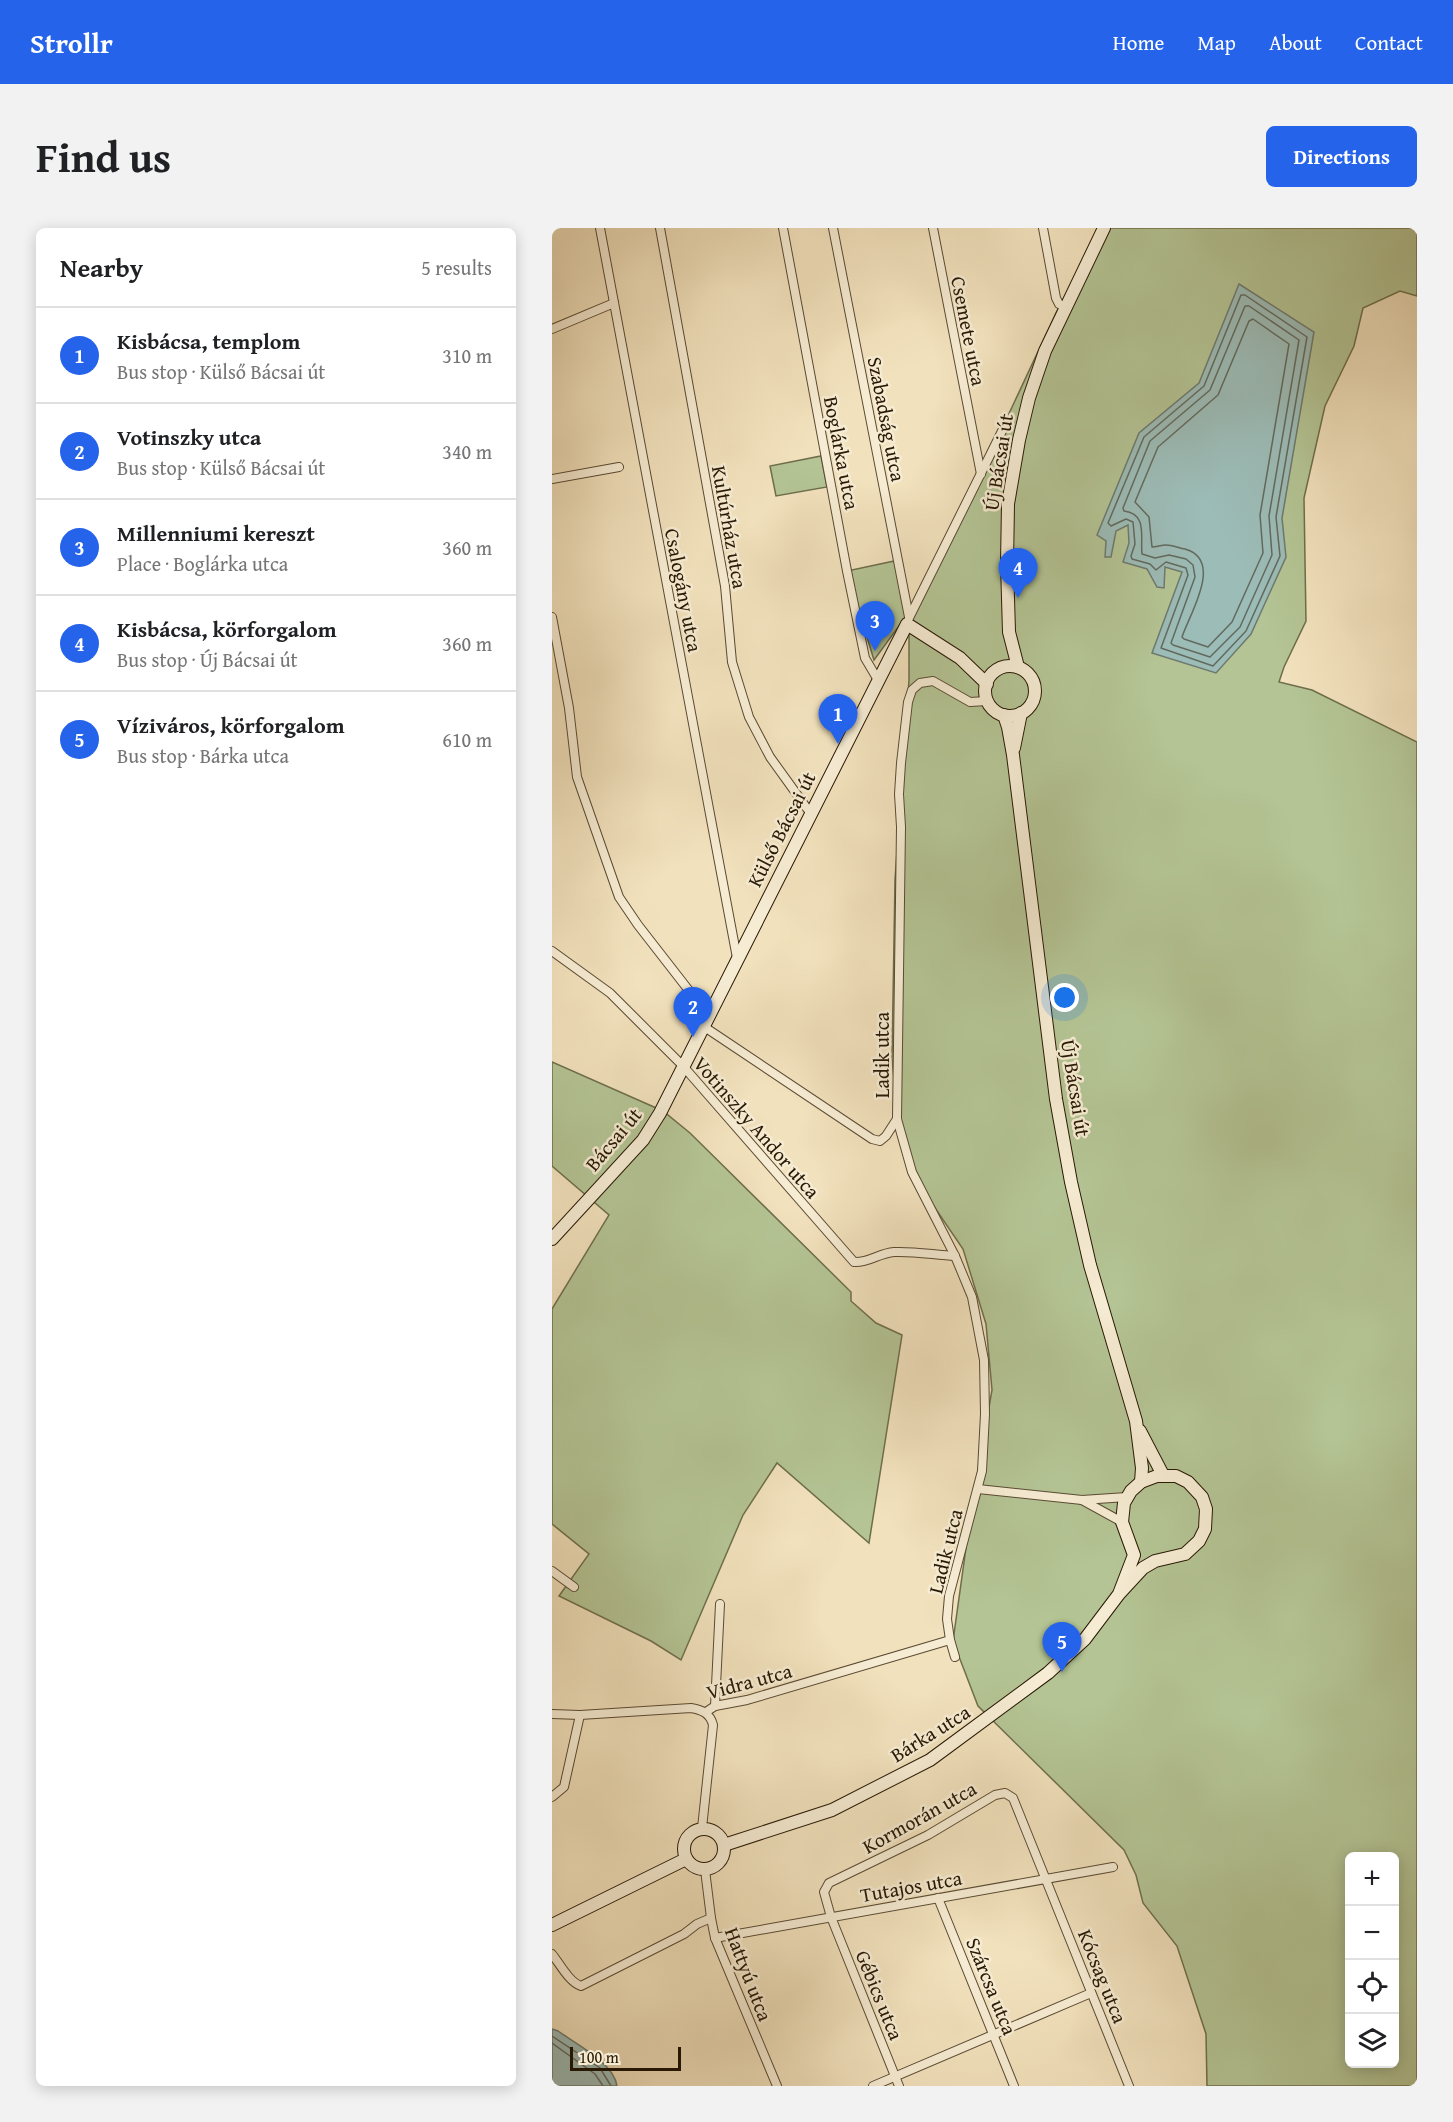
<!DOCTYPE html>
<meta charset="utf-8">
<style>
:root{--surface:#fff;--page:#f2f2f2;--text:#202124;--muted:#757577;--line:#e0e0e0;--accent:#2563eb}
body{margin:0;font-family:"Gentium Book Plus",serif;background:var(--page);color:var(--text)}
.controls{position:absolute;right:18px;bottom:18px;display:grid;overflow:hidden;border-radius:9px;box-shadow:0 3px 15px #0003}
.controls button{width:54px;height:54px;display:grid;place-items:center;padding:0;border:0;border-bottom:2px solid var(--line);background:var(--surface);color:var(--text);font:30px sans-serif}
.scale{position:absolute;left:18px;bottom:15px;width:111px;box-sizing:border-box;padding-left:6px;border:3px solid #281804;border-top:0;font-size:16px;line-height:21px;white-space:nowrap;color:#281804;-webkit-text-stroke:4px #f6ecd3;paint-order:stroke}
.you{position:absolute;left:513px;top:770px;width:21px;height:21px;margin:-15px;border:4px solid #fff;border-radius:50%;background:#1a73e8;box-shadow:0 0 0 9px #1a73e833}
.badge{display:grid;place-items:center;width:39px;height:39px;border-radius:50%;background:var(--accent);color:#fff;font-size:20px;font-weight:700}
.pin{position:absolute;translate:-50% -50px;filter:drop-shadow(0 2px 3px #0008)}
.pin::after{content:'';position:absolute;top:32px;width:21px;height:18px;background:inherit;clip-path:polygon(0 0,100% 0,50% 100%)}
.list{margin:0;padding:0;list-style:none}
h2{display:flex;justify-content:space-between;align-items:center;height:78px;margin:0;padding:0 24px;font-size:26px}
h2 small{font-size:20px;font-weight:400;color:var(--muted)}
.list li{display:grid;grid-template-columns:39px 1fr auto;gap:18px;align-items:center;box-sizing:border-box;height:96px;padding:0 24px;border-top:2px solid var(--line)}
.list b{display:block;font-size:22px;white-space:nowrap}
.list p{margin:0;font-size:20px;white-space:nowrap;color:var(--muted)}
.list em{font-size:20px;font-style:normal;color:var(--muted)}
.icon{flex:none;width:33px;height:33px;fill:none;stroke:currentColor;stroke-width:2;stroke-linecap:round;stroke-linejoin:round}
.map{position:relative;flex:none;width:865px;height:1858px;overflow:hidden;border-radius:9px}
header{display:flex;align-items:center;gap:36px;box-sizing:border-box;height:84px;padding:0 30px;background:var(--accent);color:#fff}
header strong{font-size:28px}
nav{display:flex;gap:33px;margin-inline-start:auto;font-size:21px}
.intro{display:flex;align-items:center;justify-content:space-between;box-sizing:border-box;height:144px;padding:0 36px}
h1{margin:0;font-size:42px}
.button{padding:15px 27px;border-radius:9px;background:var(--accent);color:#fff;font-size:21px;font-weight:700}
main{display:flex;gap:36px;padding:0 36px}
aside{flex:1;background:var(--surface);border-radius:9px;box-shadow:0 3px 15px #0003}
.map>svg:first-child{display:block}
.green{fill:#b4c494;stroke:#6e6e4c;stroke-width:1.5;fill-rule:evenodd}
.water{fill:#9cbcb7;stroke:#6e7a6f;stroke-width:1.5}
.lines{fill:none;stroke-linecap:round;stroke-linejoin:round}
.shore{stroke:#626a5e;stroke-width:1.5}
.street-casing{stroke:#5a4a32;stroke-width:10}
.secondary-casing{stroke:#281804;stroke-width:14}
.street{stroke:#f6ecd3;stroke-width:8}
.secondary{stroke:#f6ecd3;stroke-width:12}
.labels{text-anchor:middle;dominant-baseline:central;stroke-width:5;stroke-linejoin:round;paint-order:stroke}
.street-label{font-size:20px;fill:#281804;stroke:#f6ecd3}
</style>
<header>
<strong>Strollr</strong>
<nav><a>Home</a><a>Map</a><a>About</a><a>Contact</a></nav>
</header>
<div class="intro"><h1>Find us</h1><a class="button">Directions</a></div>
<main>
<aside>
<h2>Nearby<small>5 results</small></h2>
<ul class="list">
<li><span class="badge">1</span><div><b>Kisbácsa, templom</b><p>Bus stop · Külső Bácsai út</p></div><em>310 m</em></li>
<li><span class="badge">2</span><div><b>Votinszky utca</b><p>Bus stop · Külső Bácsai út</p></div><em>340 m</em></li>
<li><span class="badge">3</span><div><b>Millenniumi kereszt</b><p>Place · Boglárka utca</p></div><em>360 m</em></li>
<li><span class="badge">4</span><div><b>Kisbácsa, körforgalom</b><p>Bus stop · Új Bácsai út</p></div><em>360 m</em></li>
<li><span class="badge">5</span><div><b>Víziváros, körforgalom</b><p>Bus stop · Bárka utca</p></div><em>610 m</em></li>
</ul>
</aside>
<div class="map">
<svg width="865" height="1858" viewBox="0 0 865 1858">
<rect width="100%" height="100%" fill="#f1e1bc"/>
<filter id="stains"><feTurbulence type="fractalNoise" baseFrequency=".00333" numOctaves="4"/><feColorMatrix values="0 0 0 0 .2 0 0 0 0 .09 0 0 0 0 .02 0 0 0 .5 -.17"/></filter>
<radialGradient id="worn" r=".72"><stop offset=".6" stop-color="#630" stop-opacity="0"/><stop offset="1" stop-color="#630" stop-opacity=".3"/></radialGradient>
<g class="green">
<path d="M 548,0 L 865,0 L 865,68 L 848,63 L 811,80 L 802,118 L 773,178 L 752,270 L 754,393 L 732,439 L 727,454 L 760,462 L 865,514 L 865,1858 L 655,1858 L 654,1806 L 625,1718 L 591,1675 L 584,1647 L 572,1622 L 426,1478 L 401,1413 L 420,1277 L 440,1162 L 434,1096 L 411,1021 L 368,958 L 346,892 L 340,831 L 343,652 L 357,452 L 357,384 L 322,432 L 295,343 L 347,332 L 358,380 L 440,222 L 504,85 ZM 798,1628 L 842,1628 L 842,1836 L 798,1836 Z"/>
<polygon points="269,228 275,259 224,268 218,238"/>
<polygon points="0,834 111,883 138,905 299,1064 299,1073 324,1095 350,1107 317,1315 225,1235 191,1287 129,1432 99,1413 7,1368 37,1326 0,1296 0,1081 57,987 0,938"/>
</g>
<g class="water">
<polygon points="687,56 762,104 730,290 734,329 699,406 664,445 600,425 630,344 613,339 612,360 605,359 595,341 571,334 577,315 576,297 564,303 559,329 553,329 554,313 545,307 587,205 647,155"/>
<path d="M 0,1801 L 6,1803 C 24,1816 62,1835 65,1858 L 0,1858 Z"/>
</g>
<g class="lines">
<g class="shore">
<polygon points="689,67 693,67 755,109 724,289 728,328 694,403 661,438 609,420 636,347 634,340 614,334 604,342 598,336 580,331 579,328 583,316 581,294 574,291 559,298 556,295 592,209 652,158"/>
<path d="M 693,78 L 697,78 L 747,112 L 717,288 L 720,327 L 688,399 L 658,429 L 621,417 L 619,415 L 643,349 L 641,337 L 634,331 L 617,327 L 603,330 L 590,326 C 588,309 596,286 572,283 L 571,280 L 598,213 L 658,162 Z"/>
<path d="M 701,91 L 737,116 L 708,287 L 711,325 L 680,394 L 656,419 L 632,411 L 630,409 C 638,385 672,332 633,321 C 627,320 620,317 614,317 C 609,317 605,319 600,319 L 597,289 L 583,274 L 606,219 L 666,167 L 697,93 Z"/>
<polyline points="0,1808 48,1840 59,1858"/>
<polyline points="0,1815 43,1846 51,1858"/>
</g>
<defs>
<g id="street">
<polyline points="48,0 185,730"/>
<polyline points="108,0 173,358 180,434 197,489 218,529 259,586"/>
<polyline points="231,0 295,343 313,430 326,452"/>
<polyline points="281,0 357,389"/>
<polyline points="381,0 429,246"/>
<polyline points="491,0 504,70 507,76 514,79"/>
<polyline points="0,101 62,75"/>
<polyline points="0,251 67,239"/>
<polyline points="0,389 17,480 25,549 67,669 86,697 156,787"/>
<polyline points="357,390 452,199"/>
<path d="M 0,723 L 58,765 L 131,838 L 302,1034 C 317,1035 327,1025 342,1024 C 362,1023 383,1027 403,1028"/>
<polyline points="151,798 320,911 328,913 334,908 345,891"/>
<polyline points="426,1261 530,1272 575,1269"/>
<polyline points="530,1272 570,1294"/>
<polyline points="0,1343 22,1359"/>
<polyline points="403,1429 398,1412 395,1391 397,1368 430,1243 433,1186 432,1132 420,1069 403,1028 360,944 345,891 349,599 347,566 349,535 356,474 360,462 368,455 381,453 418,474 435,473"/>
<polyline points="163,1478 168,1376"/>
<polyline points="154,1484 163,1478 195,1472 398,1412"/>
<path d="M 0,1486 L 28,1487 L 139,1480 C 150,1482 158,1485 161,1497 L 150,1600"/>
<polyline points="0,1569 12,1559 28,1487"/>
<polyline points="153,1642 159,1690 163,1710 225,1858"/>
<polyline points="386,1670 462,1858"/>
<polyline points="163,1710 561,1639"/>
<path d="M 0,1726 C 8,1736 17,1754 29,1758 L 132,1706 L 145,1696 L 159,1690"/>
<polyline points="321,1858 539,1765"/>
<polyline points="347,1858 279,1689 272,1664 277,1655 376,1607 443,1567 453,1565 461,1570 577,1858"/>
</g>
<g id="secondary">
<circle cx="458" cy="463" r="25"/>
<polyline points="466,439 457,404 455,336 456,276 467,212 477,170 493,123 552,0"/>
<polyline points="452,487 456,499 461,527 504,871 519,954 538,1037 584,1193 590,1240 589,1254"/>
<polyline points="462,520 469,485"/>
<polyline points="0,1011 91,912 108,885 355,396 408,430 435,456"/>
<polyline points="588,1203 611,1247"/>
<circle cx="152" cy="1621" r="20"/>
<polyline points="172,1617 280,1582 378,1532 496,1445 533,1411 567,1366 591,1340 603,1333 633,1326 647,1313 653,1301 654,1281 650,1269 636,1254 624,1248 605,1248 589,1254 579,1263 572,1275 570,1294 582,1327 567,1366"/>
<polyline points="0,1697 134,1631"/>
</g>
</defs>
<use href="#street" class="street-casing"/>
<use href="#secondary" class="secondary-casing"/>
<use href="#street" class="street"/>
<use href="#secondary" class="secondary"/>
</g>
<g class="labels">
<g class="street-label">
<text transform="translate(417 103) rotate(79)">Csemete utca</text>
<text transform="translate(335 191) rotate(79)">Szabadság utca</text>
<text transform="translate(290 225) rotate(79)">Boglárka utca</text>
<text transform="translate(446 234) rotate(-81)">Új Bácsai út</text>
<text transform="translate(178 299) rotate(80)">Kultúrház utca</text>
<text transform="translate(132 362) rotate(79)">Csalogány utca</text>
<text transform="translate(229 601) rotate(-63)">Külső Bácsai út</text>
<text transform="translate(329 827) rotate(-90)">Ladik utca</text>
<text transform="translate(524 860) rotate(81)">Új Bácsai út</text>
<text transform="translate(205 899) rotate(49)">Votinszky Andor utca</text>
<text transform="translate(61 911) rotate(-50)">Bácsai út</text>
<text transform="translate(393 1323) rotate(-76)">Ladik utca</text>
<text transform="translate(197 1453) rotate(-15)">Vidra utca</text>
<text transform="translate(378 1505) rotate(-32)">Bárka utca</text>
<text transform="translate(367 1589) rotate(-29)">Kormorán utca</text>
<text transform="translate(359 1658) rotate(-10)">Tutajos utca</text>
<text transform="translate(197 1746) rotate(69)">Hattyú utca</text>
<text transform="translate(551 1748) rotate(68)">Kócsag utca</text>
<text transform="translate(440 1758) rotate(68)">Szárcsa utca</text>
<text transform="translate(328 1767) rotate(68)">Gébics utca</text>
</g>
</g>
<rect width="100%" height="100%" filter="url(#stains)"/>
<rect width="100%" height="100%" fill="url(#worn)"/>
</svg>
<div class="controls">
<button>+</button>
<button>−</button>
<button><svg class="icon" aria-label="locate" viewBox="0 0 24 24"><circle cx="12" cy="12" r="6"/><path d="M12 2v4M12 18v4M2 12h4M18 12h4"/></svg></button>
<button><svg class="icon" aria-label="layers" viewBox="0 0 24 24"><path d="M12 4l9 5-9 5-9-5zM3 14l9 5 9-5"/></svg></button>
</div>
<div class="scale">100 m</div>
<div class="you"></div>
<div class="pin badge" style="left:286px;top:516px">1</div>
<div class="pin badge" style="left:141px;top:809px">2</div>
<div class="pin badge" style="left:323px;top:423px">3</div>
<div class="pin badge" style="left:466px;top:370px">4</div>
<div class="pin badge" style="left:510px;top:1444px">5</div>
</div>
</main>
